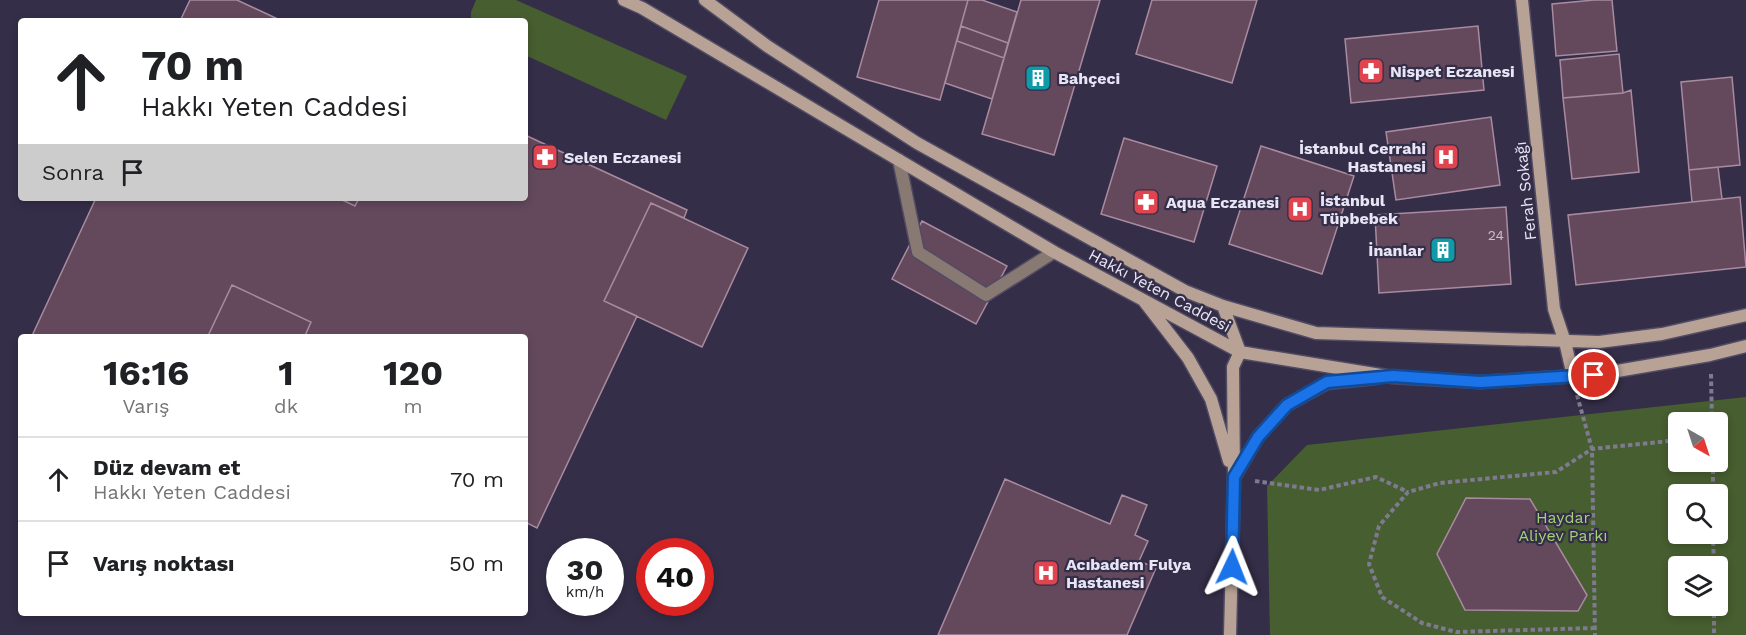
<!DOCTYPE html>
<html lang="tr">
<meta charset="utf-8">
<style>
body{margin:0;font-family:"Work Sans",sans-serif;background:#f2f2f2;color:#202124;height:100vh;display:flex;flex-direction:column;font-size:22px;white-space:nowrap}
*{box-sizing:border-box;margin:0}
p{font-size:20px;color:#757577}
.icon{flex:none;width:33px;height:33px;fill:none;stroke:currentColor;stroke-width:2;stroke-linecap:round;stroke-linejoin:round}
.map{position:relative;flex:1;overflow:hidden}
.details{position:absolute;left:18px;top:334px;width:510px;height:282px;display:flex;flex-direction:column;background:#fff;border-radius:6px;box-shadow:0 3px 9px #0003}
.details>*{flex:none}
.banner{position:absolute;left:18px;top:18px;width:510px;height:183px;border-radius:6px;box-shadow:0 3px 9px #0003;background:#fff;color:#202124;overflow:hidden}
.needle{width:39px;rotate:141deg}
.fabs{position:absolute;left:1668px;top:412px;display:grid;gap:12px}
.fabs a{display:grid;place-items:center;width:60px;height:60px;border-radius:6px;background:#fff;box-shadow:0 3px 9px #0003;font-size:30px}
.speed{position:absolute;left:546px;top:538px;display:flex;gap:12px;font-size:30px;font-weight:700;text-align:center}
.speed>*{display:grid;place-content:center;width:78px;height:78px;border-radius:50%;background:#fff;box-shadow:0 3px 9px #0003;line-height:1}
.speed small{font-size:15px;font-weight:400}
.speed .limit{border:9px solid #d22;background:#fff;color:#111}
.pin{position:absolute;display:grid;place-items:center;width:51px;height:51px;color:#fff;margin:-26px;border:3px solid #fff;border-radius:50%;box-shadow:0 2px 6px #0007}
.me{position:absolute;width:66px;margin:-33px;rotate:2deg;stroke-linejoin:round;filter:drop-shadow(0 0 4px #0008)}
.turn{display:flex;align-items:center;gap:21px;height:126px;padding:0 24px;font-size:27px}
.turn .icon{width:78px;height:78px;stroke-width:2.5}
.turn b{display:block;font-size:42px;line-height:51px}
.then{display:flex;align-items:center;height:57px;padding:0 24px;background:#0003;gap:12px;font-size:22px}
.eta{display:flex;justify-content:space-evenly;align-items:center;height:102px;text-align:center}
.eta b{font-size:36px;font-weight:700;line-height:42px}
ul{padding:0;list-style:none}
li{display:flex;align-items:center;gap:18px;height:84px;padding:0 24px;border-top:2px solid #e0e0e0}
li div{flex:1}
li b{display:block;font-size:22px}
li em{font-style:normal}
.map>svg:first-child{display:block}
.green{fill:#475e30;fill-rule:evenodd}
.building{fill:#64495d;stroke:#a98ba0;stroke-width:1.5}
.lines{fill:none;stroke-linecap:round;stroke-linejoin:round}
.lane-casing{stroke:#514b64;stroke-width:15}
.secondary-casing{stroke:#514b64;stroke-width:15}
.path{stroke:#7e7a90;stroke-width:4;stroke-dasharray:4.5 3;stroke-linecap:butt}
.lane{stroke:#887a72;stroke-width:12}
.secondary{stroke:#b8a195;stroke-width:12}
.route-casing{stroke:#114b97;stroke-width:15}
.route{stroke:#1a73e8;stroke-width:10}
.labels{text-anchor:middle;stroke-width:4.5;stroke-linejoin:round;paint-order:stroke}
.number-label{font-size:14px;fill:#c7bed0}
.poi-label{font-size:16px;font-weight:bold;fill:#e8e5f6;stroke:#342e48;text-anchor:start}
.street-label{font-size:16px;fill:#e8e5f6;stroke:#342e48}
.park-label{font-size:16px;fill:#a3d174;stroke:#342e48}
</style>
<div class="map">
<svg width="1746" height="635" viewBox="0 0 1746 635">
<rect width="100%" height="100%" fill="#342e48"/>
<!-- green -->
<path class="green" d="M476,0h40l171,76 -21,44 -141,-65v-34h-54v-9z
M1746,397v238h-476l-3,-149 40,-41zM1678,423h40v39h-40zM1678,495h40v39h-40zM1678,567h40v39h-40z"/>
<!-- building -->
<path class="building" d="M190,0h47l45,21h-102z
M879,0h89l-28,100 -83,-23z
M968,0h14l35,12 -25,87 -47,-16z
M1021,0h79l-46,155 -72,-21z
M1152,0h105l-25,83 -96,-29z
M1594,0h18l5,51 -61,5 -4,-52z
M961,26l47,17 -4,15 -47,-17z
M1478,26l6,64 -133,13 -6,-64z
M1619,54l4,39 -60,5 -3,-38z
M1732,77l8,88 -51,5 -8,-88z
M1631,90l8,82 -67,7 -9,-81 60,-5z
M1491,117l9,68 -104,15 -10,-68z
M525,135l162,75 -3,8 -33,-15 -47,98 33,15 -100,212 -12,-6v-184h-221l7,-16 -79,-37 -25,53h-176l65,-140h242l17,8 4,-8h166z
M1124,138l93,28 -23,76 -93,-28z
M1261,146l93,30 -32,98 -93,-30z
M1718,167l4,32 -30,3 -3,-32z
M1740,197l6,70 -170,18 -8,-70z
M338,198h21l-4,8z
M651,203l97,45 -46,99 -98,-46z
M1506,207l5,77 -132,9 -4,-78z
M922,221l85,45 -31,58 -84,-45z
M232,285l79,37 -7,16h-97z
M1005,479l105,45 12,-29 25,10 -12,30 13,6 -9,20 17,7 -29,67h-189z
M1466,498l64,1 57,96 -9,16 -113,-1 -28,-56z"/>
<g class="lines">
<!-- lane casing -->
<g class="lane-casing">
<path id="lane" d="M899,160l19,92 68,43 68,-43"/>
</g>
<!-- secondary casing -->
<g class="secondary-casing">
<path id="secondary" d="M624,0l18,8 412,244 186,100 153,25 87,5 114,-7 116,-20 36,-9
M705,0l62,46 150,97 268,148 38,15 93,27 283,9 63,-8 84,-19
M1522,0l32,309 11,33 8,34
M1144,301l44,57 23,41 18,62
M1223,306l17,46
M1235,476l23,-39 29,-32 40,-22 49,-5
M1230,635l4,-158 -1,-110 7,-15"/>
</g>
<!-- path -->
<path class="path" d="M1711,374l1,49
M1577,395l15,54 3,186
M1713,462v33
M1255,481l64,9 57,-13 32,15
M1713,534l1,33
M1714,606v29
M1595,628l-139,4 -34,-9 -40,-26 -13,-33 10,-38 29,-34 32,-9 116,-11 36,-23 86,-9"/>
<!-- lane -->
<use href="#lane" class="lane"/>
<!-- secondary -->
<use href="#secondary" class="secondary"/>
</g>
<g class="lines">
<!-- route casing -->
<g class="route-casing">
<path id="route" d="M1232,567l2,-90 24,-40 29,-32 40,-23 66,-6 87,6 114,-7"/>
</g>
<!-- route -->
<use href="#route" class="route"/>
</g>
<!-- icons -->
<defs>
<g id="pharmacy-square" transform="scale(1.35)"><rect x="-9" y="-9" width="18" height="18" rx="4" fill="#e0444e" stroke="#342e48"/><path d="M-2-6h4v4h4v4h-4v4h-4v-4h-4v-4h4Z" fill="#fff"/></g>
<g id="building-square" transform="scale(1.35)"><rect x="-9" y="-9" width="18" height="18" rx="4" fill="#0f9aa8" stroke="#342e48"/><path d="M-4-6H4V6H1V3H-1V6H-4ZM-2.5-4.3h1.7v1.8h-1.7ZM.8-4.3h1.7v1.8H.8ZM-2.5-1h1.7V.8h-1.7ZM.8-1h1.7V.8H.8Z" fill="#fff"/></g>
<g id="hospital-square" transform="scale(1.35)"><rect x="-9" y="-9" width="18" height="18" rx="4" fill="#e0444e" stroke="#342e48"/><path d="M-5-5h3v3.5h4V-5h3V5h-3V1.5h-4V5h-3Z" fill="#fff"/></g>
</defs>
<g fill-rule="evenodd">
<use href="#pharmacy-square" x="1371" y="71"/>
<use href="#building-square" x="1038" y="78"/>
<use href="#pharmacy-square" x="545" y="157"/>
<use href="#hospital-square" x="1446" y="157"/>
<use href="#pharmacy-square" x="1146" y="202"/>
<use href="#hospital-square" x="1300" y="209"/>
<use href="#building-square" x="1443" y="250"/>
<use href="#hospital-square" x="1046" y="573"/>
</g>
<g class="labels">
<!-- number labels -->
<g class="number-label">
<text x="1496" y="240">24</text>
</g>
<!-- poi labels -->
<g class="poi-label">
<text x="1390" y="77">Nispet Eczanesi</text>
<text x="1058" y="84">Bahçeci</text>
<text x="1426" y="154" text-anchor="end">İstanbul Cerrahi<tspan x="1426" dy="18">Hastanesi</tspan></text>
<text x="564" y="163">Selen Eczanesi</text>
<text x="1320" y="206">İstanbul<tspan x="1320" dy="18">Tüpbebek</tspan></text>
<text x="1166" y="208">Aqua Eczanesi</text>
<text x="1424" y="256" text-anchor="end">İnanlar</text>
<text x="1066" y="570">Acıbadem Fulya<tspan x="1066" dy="18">Hastanesi</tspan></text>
</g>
<!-- street labels -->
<g class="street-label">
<text transform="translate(1525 191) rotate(-96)" y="6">Ferah Sokağı</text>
<text transform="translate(1160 290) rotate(28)" y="6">Hakkı Yeten Caddesi</text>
</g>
<!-- park labels -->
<g class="park-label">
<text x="1563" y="523">Haydar<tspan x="1563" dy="18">Aliyev Parkı</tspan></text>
</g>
</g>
</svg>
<div class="fabs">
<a><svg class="needle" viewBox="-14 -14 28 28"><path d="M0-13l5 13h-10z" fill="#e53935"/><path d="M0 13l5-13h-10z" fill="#757577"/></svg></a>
<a><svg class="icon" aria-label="search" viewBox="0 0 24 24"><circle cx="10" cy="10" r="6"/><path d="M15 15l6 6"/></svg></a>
<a><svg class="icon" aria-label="layers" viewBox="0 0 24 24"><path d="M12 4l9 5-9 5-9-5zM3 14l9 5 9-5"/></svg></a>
</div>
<div class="speed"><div>30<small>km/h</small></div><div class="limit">40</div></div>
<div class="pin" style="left:1594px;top:375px;background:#d93025"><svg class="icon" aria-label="arrive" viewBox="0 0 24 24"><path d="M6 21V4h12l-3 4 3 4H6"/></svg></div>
<svg class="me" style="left:1232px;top:567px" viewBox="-20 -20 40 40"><path d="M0-17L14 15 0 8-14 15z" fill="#1a73e8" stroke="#fff" stroke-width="4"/></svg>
<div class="banner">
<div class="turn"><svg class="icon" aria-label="ahead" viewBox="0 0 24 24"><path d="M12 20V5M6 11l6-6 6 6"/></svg><div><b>70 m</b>Hakkı Yeten Caddesi</div></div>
<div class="then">Sonra<svg class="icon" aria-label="arrive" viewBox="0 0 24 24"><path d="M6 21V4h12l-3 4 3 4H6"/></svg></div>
</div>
<section class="details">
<div class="eta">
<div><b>16:16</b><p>Varış</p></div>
<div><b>1</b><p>dk</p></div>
<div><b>120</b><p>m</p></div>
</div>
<ul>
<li><svg class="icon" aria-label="ahead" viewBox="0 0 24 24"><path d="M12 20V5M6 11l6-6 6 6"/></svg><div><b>Düz devam et</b><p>Hakkı Yeten Caddesi</p></div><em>70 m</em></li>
<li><svg class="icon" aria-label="arrive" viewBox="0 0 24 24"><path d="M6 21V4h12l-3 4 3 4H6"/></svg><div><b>Varış noktası</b></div><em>50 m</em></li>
</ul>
</section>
</div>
